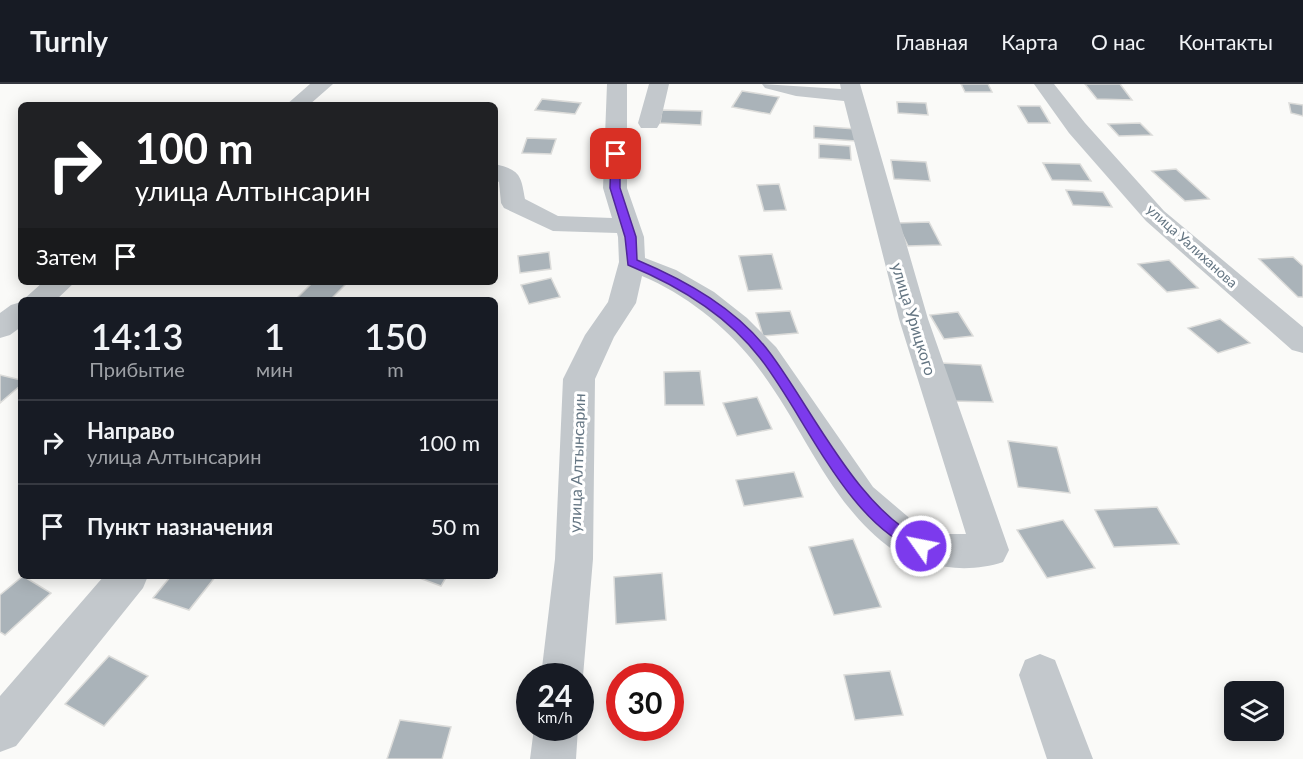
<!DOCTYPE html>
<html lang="ru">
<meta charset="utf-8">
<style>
body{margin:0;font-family:Lato,sans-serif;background:#242831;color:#f1f3f6;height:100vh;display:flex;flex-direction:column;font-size:22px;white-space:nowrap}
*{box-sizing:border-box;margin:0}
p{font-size:20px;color:#9ea1a6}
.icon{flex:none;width:33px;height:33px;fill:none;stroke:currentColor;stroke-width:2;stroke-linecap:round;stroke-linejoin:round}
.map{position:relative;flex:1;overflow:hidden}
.panel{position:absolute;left:18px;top:213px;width:480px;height:282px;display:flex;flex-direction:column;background:#171b24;border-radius:9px;box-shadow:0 3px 15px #0003}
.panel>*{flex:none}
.banner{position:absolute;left:18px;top:18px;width:480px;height:183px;border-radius:9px;box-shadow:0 3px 15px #0003;background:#202124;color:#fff;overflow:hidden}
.controls{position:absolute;left:1224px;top:597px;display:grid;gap:12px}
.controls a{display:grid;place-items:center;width:60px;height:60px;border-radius:9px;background:#171b24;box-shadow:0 3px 15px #0003;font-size:30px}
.speed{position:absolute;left:516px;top:579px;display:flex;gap:12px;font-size:30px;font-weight:700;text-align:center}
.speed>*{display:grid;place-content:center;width:78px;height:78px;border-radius:50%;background:#171b24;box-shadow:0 3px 15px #0003;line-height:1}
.speed small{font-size:15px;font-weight:400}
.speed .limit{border:9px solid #d22;background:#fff;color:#111}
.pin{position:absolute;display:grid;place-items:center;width:51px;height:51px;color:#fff;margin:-26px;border-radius:12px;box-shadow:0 3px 9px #0006}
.me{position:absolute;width:66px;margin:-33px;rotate:303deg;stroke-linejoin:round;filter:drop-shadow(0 0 4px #0008)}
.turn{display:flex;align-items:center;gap:21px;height:126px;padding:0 18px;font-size:27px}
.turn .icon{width:78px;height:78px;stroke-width:2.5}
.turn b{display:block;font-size:42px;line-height:51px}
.then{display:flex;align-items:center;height:57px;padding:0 18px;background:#0003;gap:12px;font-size:22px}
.eta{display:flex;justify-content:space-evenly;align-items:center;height:102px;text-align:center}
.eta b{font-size:36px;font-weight:600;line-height:42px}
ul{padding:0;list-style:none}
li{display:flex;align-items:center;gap:18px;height:84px;padding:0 18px;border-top:2px solid #363941}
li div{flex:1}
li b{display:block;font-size:22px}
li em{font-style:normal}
header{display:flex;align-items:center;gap:36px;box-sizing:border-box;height:84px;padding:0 30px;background:#171b24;border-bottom:2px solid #363941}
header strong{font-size:28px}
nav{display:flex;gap:33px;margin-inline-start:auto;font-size:21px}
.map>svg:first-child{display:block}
.building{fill:#aab3b9;stroke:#dcdcda;stroke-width:1.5}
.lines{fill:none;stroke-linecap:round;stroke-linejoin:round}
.minor{fill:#c3c8cc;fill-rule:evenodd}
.route{fill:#7c3aed;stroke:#51269a;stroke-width:1.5}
.labels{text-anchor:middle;stroke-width:6;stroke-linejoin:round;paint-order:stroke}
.far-street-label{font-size:14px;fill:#657683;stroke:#fff}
.street-label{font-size:16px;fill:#657683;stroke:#fff}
</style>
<header>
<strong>Turnly</strong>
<nav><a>Главная</a><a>Карта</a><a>О нас</a><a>Контакты</a></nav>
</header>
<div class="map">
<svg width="1303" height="675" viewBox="0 0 1303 675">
<rect width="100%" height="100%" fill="#fafaf8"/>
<!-- building -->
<path class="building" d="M961,0h27l4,8h-27z
M1085,0h35l12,16 -35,-1z
M742,7l37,6 -9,17 -38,-7z
M542,15l39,4 -6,11 -40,-4z
M897,18l29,1 2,12 -30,-2z
M1289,19l14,2v11l-12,-3z
M1018,22h22l10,17h-22z
M662,26l40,1 -1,14 -41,-2z
M1140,39l12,12 -33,1 -11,-12z
M814,42l42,3v12l-42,-3z
M527,54l29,1 -5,15 -29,-1z
M819,60l31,2 1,14 -32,-2z
M891,76l35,2 4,19 -36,-2z
M1043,79l37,1 11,17 -39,-1z
M1176,85l33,30 -24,2 -33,-30z
M779,100l7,26 -22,1 -7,-26z
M1066,106l37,2 9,15 -39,-2z
M929,138l12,23 -33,1 -11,-23z
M549,168l2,17 -31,4 -2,-17z
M772,170l10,35 -34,2 -9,-35z
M1293,173l10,9v31h-5l-39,-38z
M1169,176l29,28 -31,4 -29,-28z
M551,194l9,19 -31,7 -8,-19z
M313,198h30l4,1 -17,17 -33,-2z
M790,227l8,22 -35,3 -7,-23z
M958,228l15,24 -29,3 -14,-24z
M1220,235l30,24 -32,10 -30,-25z
M940,279l41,2 12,37 -42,-1z
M700,287l4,34h-39l-1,-33z
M0,291l21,5v5l-21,18z
M757,313l15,32 -35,7 -14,-33z
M1008,357l49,6 13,46 -52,-6z
M794,388l9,25 -59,9 -8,-26z
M1157,423l22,37 -65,3 -19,-37z
M1063,436l32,48 -48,10 -30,-48z
M853,455l28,68 -47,8 -25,-68z
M662,489l4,47 -50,4 -2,-47z
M23,492l28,17 -46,42 -5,-3v-37z
M171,492h45l-27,34 -36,-12z
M414,492h33l-6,10z
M109,572l39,20 -44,50 -39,-22z
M890,587l13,44 -48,5 -11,-45z
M400,636l51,7 -9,32h-55z"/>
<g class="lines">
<!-- minor -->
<path class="minor" d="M310,0h23l-24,21h-23z
M607,0h20v104l17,49 1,21 31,12 38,22 33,26 29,29 97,140 47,40 23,7h23l-67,-215 -55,-218 -48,-5 -31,-8 -3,-4 79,5 -1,-5h20l68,235 81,231 -6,12c-23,8 -52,8 -75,1 -11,-4 -25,-6 -35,-13 -66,-47 -90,-127 -140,-189 -29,-36 -68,-67 -111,-85l-6,27 -22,34 -19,42 -2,180 -10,117 -3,7v-7h-39l14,-117 8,-180 22,-44 23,-33 11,-40 -1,-25 -1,-4 -64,-2 -49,-23 -3,-5 -2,-21 -4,-2v-16c25,6 26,11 30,35l33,17 54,2 -9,-30z
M649,0h20l-9,39 -3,5h-16l-3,-5z
M1034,0h20l31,39 79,88 139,116v26l-11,-3 -146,-129 -77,-88z
M43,198h32l-19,18h-33z
M21,218v25l-11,8 -10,3v-25l11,-8z
M104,492h44l-5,12 -127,158 -16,6v-56z
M1040,570l15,6 38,99h-46l-28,-84 6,-15z
M534,644h44l-2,31h-46z"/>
</g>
<!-- route -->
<path class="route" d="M616,67l4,3v34l16,49 1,23c50,21 100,49 133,93 43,57 89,159 156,188l3,5 -3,4 -5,2c-73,-26 -115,-135 -161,-194 -34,-44 -81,-72 -132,-93l-3,-28 -15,-49 1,-34z"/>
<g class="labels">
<!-- far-street labels -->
<g class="far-street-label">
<text transform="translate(1192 162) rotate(42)" y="5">улица Уалиханова</text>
</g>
<!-- street labels -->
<g class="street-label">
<text transform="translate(914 235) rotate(73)" y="6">улица Урицкого</text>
<text transform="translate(577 379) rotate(-88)" y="6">улица Алтынсарин</text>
</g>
</g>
</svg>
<div class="controls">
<a><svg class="icon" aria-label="layers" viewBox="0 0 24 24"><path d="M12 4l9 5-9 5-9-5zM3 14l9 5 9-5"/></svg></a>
</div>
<div class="speed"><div>24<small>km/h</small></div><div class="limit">30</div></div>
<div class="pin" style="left:616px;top:70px;background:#d93025"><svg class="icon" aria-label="arrive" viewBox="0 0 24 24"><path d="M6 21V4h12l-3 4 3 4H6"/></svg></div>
<svg class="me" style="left:921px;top:462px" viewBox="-20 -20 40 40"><circle r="17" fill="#7c3aed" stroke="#fff" stroke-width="3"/><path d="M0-11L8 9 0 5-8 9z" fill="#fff"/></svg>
<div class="banner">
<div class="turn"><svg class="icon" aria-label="right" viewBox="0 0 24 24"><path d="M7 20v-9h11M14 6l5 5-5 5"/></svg><div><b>100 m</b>улица Алтынсарин</div></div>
<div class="then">Затем<svg class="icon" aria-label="arrive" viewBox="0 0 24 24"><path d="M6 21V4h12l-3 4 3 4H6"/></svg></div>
</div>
<section class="panel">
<div class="eta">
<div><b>14:13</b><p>Прибытие</p></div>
<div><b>1</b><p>мин</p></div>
<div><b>150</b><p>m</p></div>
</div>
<ul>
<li><svg class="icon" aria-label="right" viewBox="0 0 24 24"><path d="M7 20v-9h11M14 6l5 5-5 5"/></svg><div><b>Направо</b><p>улица Алтынсарин</p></div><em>100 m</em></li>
<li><svg class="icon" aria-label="arrive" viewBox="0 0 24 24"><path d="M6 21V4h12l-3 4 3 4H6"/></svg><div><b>Пункт назначения</b></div><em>50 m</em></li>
</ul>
</section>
</div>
